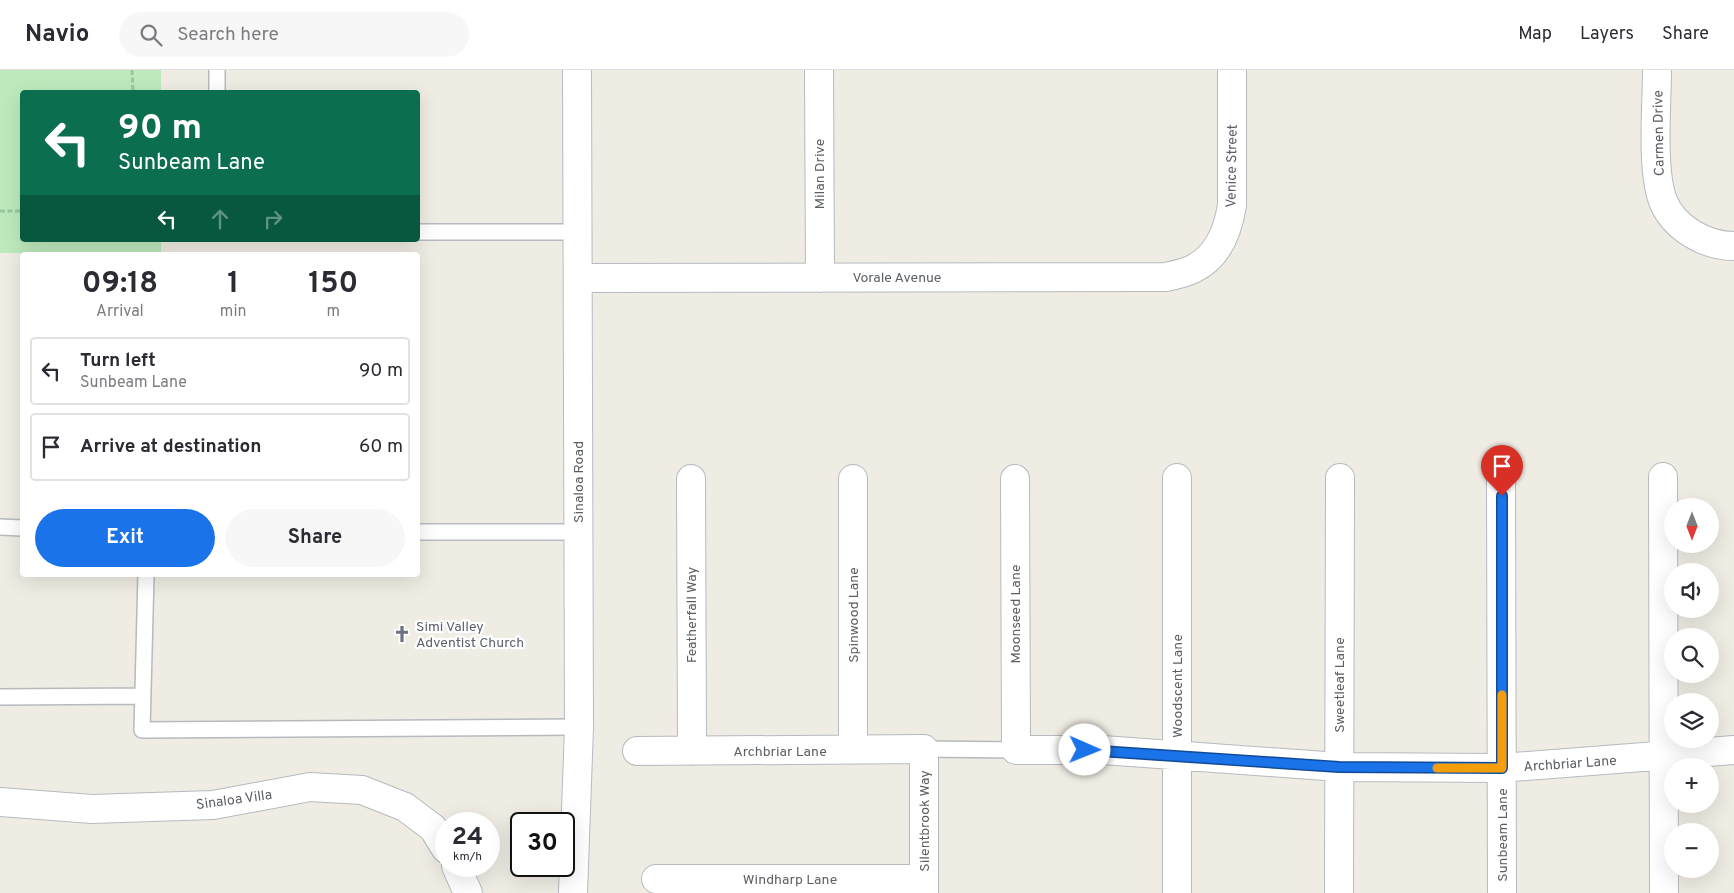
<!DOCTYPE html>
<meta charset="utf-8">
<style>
body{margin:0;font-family:Overpass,sans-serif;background:#f7f7f7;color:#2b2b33;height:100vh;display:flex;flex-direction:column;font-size:19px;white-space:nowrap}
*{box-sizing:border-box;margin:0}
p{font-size:16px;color:#7c7c81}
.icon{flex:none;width:28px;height:28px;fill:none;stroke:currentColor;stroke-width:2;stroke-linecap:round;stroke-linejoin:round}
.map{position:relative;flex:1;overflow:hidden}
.sheet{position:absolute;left:20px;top:182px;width:400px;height:325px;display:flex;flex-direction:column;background:#fff;border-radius:5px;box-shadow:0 5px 20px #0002}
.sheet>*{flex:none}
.hud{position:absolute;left:20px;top:20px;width:400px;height:152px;border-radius:5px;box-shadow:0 5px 20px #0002;background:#0b6e4f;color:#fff;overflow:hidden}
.needle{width:32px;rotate:180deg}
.tools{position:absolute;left:1664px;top:428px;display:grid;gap:10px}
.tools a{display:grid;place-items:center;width:55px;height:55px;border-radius:50%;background:#fff;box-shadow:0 5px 20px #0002;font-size:25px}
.speed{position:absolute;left:435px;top:742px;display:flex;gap:10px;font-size:25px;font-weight:700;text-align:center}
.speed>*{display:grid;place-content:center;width:65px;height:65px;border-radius:50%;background:#fff;box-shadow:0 5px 20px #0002;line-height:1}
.speed small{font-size:12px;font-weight:400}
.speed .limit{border:2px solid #111;border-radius:8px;background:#fff;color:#111}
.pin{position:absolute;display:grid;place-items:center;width:42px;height:42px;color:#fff;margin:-51px -21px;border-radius:50% 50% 50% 0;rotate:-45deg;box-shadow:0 0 5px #0007}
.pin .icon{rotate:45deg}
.me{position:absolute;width:55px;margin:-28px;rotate:91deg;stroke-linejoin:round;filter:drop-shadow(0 0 4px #0008)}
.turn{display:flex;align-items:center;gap:18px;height:105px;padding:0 15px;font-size:22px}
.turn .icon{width:65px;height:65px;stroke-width:2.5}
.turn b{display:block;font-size:35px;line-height:42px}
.lanes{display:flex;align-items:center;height:48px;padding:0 15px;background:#0003;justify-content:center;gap:25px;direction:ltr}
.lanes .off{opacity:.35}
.eta{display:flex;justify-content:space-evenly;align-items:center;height:85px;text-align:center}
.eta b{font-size:30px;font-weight:700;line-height:35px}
.primary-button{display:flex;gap:10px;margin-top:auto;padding:10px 15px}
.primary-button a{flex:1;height:58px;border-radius:30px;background:#1a73e8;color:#fff;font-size:20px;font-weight:700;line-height:58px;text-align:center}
.primary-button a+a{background:#f7f7f7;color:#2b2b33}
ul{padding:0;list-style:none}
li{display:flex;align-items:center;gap:15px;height:68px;margin:0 10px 8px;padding:0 5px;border:2px solid #e1e1e2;border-radius:5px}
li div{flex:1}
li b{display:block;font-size:19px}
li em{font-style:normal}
header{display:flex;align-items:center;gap:30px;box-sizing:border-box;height:70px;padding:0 25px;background:#fff;border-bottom:1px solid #e1e1e2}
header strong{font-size:24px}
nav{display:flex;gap:28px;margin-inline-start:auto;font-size:18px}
.search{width:350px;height:45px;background:#f7f7f7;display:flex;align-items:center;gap:12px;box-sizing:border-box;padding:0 18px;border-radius:28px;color:#7c7c81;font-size:19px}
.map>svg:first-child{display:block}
.green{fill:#bee9bd}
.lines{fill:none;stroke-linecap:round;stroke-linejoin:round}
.lane-casing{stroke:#b6babe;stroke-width:18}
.street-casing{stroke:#b6babe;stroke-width:30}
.secondary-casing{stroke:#b7bbc1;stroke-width:30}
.path{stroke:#94c9a1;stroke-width:3;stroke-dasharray:5 2.5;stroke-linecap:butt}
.lane{stroke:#fff;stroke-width:15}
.street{stroke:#fff;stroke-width:28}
.secondary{stroke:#fff;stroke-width:28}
.route-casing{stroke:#114b97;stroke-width:12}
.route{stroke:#1a73e8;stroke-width:9}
.slow{stroke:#f59e0b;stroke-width:9}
.labels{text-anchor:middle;stroke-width:4.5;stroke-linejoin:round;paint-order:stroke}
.street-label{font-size:14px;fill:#5b6065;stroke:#fff}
.worship-label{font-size:14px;fill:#5b616d;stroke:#fff;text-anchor:start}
</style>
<header>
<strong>Navio</strong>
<div class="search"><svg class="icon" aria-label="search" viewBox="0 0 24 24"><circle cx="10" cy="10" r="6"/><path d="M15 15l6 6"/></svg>Search here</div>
<nav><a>Map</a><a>Layers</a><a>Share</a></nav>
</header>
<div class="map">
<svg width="1734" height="823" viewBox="0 0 1734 823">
<rect width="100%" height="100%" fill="#efece3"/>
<!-- green -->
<path class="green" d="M0,0h161v22h-139v148h139v13h-161z"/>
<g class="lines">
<!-- lane casing -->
<g class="lane-casing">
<path id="lane" d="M217,0v22
M418,162h160
M0,457l22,1
M418,462h160
M146,505l-4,155 437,-3
M0,627l143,-1
M924,679l92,1"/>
</g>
<!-- street casing -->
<g class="street-casing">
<path id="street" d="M819,0l1,208
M1657,0c0,35 -6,99 6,131 11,27 42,45 71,45
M578,208l588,-1c9,-2 19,-4 27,-8 25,-12 35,-38 39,-64v-135
M1501,407l1,416
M1663,407l1,416
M1177,408v415
M691,409l1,272
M853,409v271
M1015,409l1,271h87l236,17 162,1 233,-18
M637,681l287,-2v144
M0,732l92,7 121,-4 97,-18 52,3 43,17 28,21 13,21
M456,796l12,27
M656,809h268
M1339,823l1,-415"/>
</g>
<!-- secondary casing -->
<g class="secondary-casing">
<path id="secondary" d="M573,823l6,-166 -2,-657"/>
</g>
<!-- path -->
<path class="path" d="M132,0l1,22
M0,141h22"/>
<!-- lane -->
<use href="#lane" class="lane"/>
<!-- street -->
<use href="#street" class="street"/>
<!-- secondary -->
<use href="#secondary" class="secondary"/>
</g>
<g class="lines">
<!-- route casing -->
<g class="route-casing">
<path id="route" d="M1085,680l254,17 163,1v-272"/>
</g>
<!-- route -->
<use href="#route" class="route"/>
<!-- slow -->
<path class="slow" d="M1437,698h65v-73"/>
</g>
<!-- icons -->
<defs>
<g id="church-bare" transform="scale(1.35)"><path d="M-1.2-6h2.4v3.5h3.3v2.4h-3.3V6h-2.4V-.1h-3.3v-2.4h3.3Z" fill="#6b7280" stroke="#fff" stroke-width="2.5" paint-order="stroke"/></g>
</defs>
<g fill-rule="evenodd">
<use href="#church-bare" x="402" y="564"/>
</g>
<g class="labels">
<!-- street labels -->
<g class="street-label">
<text transform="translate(1658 63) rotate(-91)" y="5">Carmen Drive</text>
<text transform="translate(1231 96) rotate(-89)" y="5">Venice Street</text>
<text transform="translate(819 104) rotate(-90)" y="5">Milan Drive</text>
<text x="897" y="212">Vorale Avenue</text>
<text transform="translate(578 412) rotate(-90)" y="5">Sinaloa Road</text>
<text transform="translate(1015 544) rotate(-90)" y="5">Moonseed Lane</text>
<text transform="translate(691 545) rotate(-90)" y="5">Featherfall Way</text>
<text transform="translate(853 545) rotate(-90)" y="5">Spinwood Lane</text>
<text transform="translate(1339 615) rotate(-90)" y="5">Sweetleaf Lane</text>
<text transform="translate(1177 616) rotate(-90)" y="5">Woodscent Lane</text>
<text x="780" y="686">Archbriar Lane</text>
<text transform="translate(1570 693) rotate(-4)" y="5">Archbriar Lane</text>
<text transform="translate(234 729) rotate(-8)" y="5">Sinaloa Villa</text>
<text transform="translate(924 751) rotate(-90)" y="5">Silentbrook Way</text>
<text transform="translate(1502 765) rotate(-90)" y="5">Sunbeam Lane</text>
<text x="790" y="814">Windharp Lane</text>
</g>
<!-- worship labels -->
<g class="worship-label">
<text x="416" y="561">Simi Valley<tspan x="416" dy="16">Adventist Church</tspan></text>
</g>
</g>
</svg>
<div class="tools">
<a><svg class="needle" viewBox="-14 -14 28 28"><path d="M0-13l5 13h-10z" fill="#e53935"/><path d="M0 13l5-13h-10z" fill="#7c7c81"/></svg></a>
<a><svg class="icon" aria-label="sound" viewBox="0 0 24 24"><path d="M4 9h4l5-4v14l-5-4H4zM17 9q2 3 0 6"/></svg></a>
<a><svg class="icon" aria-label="search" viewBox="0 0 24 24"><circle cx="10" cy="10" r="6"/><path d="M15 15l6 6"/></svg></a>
<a><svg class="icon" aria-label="layers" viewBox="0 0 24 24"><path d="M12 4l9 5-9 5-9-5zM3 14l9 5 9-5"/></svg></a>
<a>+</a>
<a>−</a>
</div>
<div class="speed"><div>24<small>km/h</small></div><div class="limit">30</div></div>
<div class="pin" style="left:1502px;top:426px;background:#d93025"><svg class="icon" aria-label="arrive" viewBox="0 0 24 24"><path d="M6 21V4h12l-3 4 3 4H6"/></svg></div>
<svg class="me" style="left:1085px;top:680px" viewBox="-20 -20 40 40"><circle r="19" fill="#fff"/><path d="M0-13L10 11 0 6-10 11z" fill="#1a73e8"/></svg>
<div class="hud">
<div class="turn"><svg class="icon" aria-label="left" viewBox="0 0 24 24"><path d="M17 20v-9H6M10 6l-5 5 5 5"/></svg><div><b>90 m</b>Sunbeam Lane</div></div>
<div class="lanes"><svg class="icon" aria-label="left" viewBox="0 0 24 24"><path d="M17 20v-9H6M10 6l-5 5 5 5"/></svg><svg class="icon off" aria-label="ahead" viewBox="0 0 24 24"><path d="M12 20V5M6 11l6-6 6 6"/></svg><svg class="icon off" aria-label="right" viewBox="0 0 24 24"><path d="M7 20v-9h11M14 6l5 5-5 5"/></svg></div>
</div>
<section class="sheet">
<div class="eta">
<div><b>09:18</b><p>Arrival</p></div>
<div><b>1</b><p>min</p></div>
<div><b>150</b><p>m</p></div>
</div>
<ul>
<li><svg class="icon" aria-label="left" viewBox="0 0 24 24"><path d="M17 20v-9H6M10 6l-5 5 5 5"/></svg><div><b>Turn left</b><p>Sunbeam Lane</p></div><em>90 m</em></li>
<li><svg class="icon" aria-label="arrive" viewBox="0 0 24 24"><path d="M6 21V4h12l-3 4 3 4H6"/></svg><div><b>Arrive at destination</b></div><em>60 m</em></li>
</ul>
<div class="primary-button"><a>Exit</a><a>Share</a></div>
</section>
</div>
